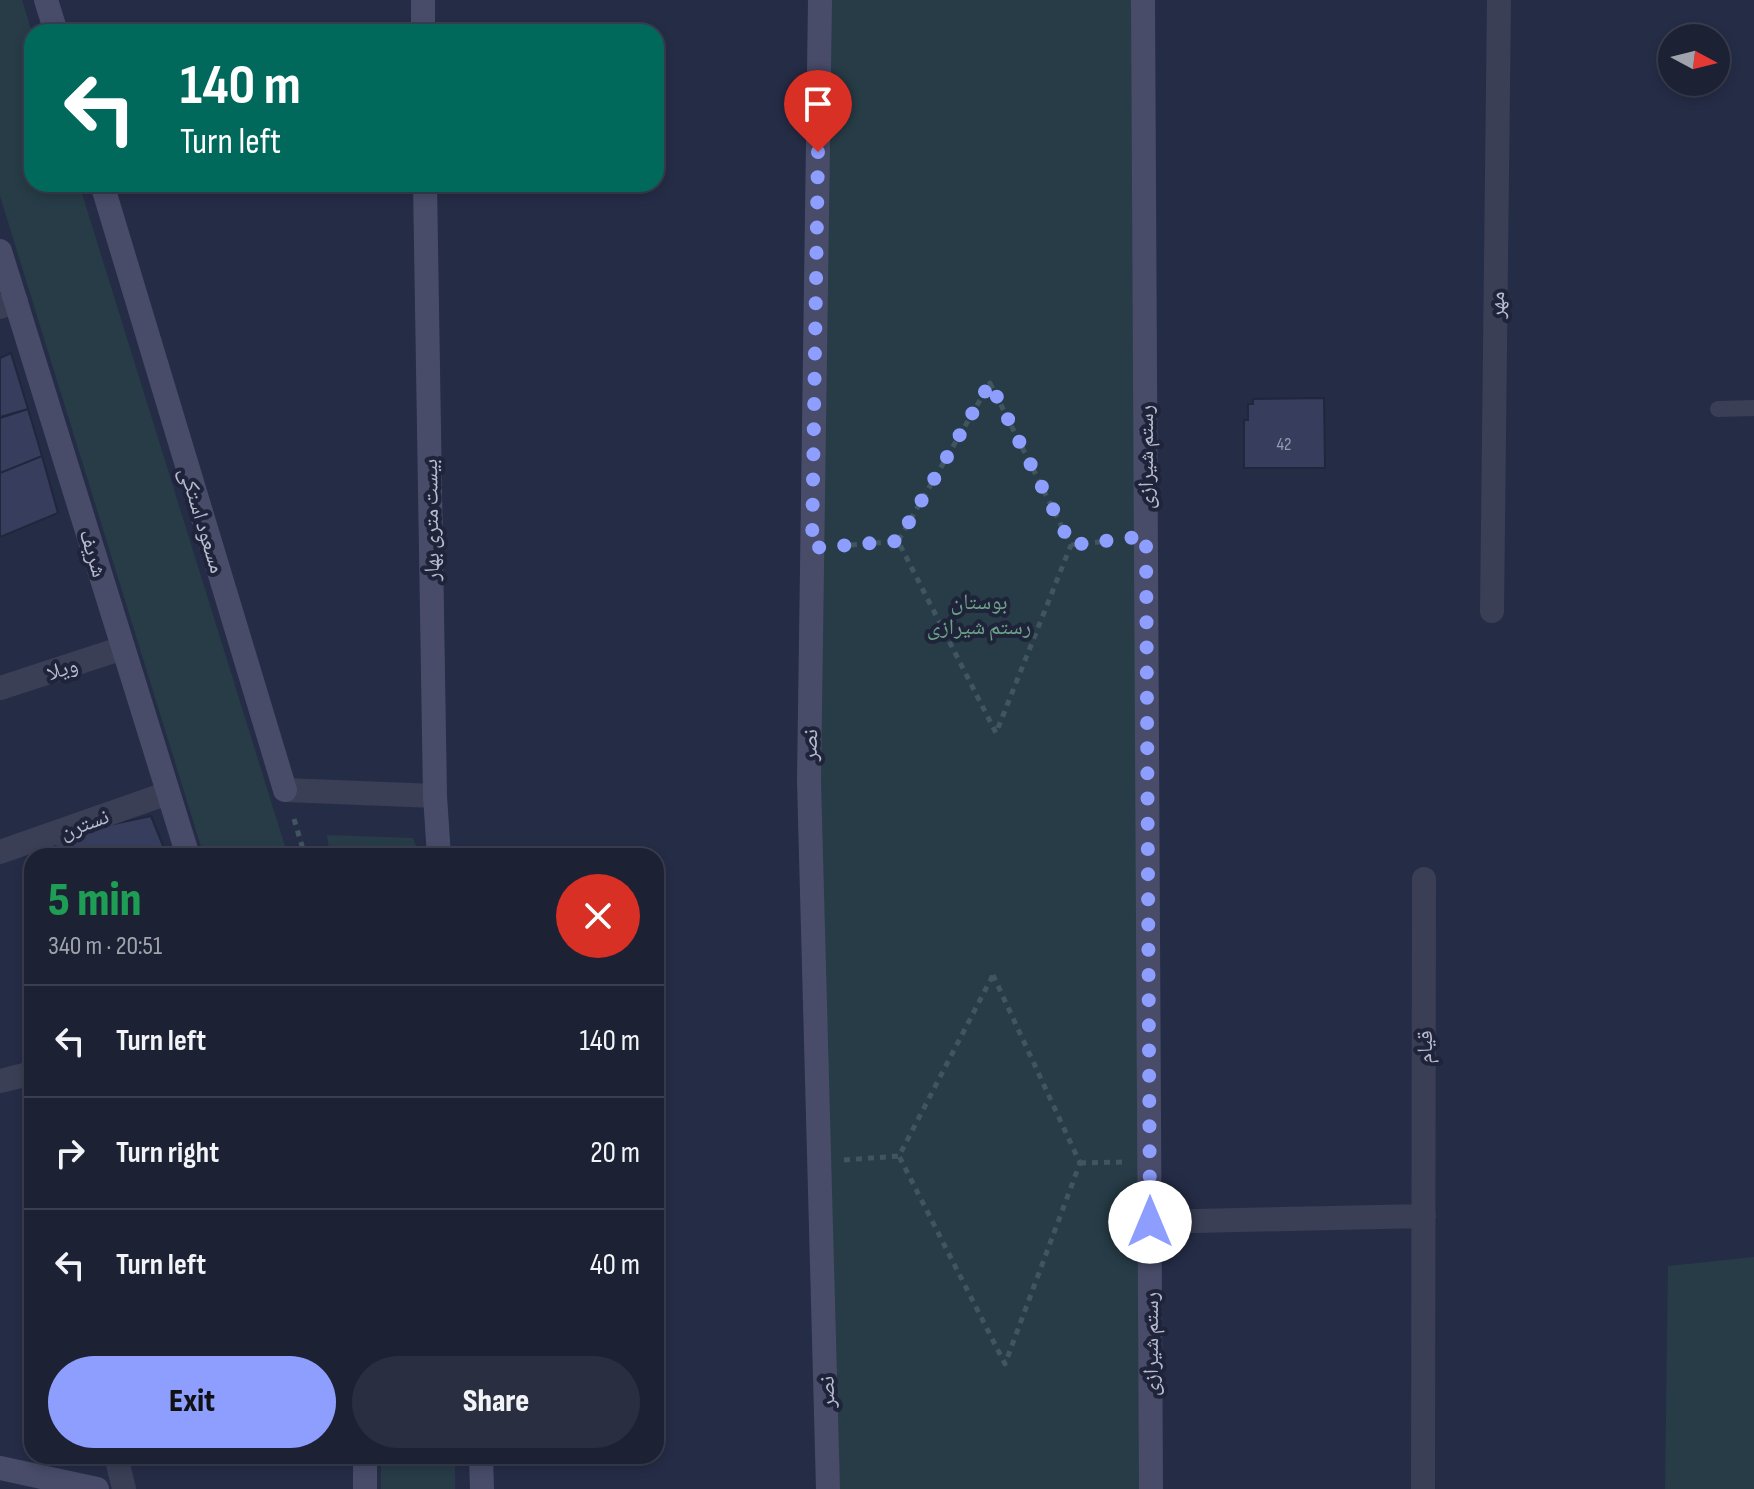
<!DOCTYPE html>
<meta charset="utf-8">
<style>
body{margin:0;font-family:"Sofia Sans Condensed","Noto Naskh Arabic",sans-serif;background:#292e40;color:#f1f3f6;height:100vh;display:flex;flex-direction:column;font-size:30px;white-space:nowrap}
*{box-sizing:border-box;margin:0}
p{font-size:26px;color:#a0a3ac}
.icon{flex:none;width:44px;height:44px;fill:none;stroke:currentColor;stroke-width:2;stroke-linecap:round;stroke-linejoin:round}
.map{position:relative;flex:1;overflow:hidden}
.side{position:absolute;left:24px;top:848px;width:640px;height:616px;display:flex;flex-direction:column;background:#1c2134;border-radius:24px;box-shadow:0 4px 12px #0003,0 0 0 2px #3a3e4f}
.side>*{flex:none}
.guide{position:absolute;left:24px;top:24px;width:640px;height:168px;border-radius:24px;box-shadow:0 4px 12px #0003,0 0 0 2px #3a3e4f;background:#00695c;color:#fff;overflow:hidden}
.needle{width:52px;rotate:97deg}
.buttons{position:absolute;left:1658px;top:24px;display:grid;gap:16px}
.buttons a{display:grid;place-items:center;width:72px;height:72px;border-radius:50%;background:#1c2134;box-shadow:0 4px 12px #0003,0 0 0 2px #3a3e4f;font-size:40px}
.pin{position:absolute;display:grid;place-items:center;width:68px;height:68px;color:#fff;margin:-82px -34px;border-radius:50% 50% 50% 0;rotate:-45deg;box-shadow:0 0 8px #0007}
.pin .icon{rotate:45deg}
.me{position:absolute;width:88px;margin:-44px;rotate:0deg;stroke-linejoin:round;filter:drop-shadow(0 0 6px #0008)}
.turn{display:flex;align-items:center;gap:28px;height:168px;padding:0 24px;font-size:36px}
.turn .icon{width:104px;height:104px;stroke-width:2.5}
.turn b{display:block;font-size:56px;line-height:68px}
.round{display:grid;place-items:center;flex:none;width:84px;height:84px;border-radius:42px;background:#292e40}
.overview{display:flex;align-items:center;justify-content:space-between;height:136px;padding:0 24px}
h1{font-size:48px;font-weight:800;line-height:60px;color:#1e9e55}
.action{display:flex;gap:16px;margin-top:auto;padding:16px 24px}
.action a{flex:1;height:92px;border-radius:48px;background:#8d9eff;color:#111;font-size:32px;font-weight:800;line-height:92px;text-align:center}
.action a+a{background:#292e40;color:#f1f3f6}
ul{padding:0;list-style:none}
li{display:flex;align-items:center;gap:24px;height:112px;padding:0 24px;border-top:2px solid #3a3e4f}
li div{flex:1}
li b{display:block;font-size:30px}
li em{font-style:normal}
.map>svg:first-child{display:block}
.green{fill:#273c47}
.building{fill:#373e5d;stroke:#21263d;stroke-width:2}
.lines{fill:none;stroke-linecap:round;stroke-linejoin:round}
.path{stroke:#41555f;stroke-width:5;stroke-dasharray:6 6;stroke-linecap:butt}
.lane{stroke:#3a3f55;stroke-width:16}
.street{stroke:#3a3f55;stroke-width:24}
.secondary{stroke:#484c69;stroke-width:24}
.route{stroke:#8d9eff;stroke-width:14;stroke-dasharray:0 25.2}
.labels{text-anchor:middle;stroke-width:8;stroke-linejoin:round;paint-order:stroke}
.number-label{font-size:18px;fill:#969ab1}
.street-label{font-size:22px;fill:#b8bbcf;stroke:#1f243b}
.park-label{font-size:22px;fill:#6da286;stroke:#1f243b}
</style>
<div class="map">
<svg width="1754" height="1489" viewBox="0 0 1754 1489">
<rect width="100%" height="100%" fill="#252c46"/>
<!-- green -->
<path class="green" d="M0,0h22l10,32v152h47l209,672h-84l-204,-660z
M820,0h323l10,1489h-324l-10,-327z
M327,835l86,3 7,18h-90z
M1754,1257v232h-89l3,-223z
M381,1456h74v33h-74z"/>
<!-- building -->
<path class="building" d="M11,353l17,56 -28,8v-59z
M1324,398l1,70h-81v-48h4v-16h5v-5z
M28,409l14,47 -42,17v-55z
M42,456l16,57 -58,24v-64z
M151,816l13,32 -22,8h-84l-5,-19z"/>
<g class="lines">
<!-- path -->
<path class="path" d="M990,383l81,162 -75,188 -98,-192z
M1071,545l47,-5
M839,546l59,-5
M294,819l11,37
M993,975l87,188 -75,201 -106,-208z
M844,1160l55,-4
M1080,1163l43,-1"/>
<!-- lane -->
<path class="lane" d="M1718,409l36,-1"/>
<!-- street -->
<path class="street" d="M0,307l16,-6
M1492,611l7,-611
M0,688l123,-40
M285,790l150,6
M0,852l168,-59
M0,1081l32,-8
M1150,1222l274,-6
M116,1456l8,33
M1423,1489l1,-610"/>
<!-- secondary -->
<path class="secondary" d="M46,0l10,32
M820,0l-11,781 19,708
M1143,0l8,1489
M423,32v-32
M102,184l183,606
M425,184l10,612 4,60
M0,251l188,605
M481,1456l1,33
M0,1468l97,21
M365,1489v-33"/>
</g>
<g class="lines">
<!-- route -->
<path class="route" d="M818,152l-6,396 86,-7 92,-158 81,162 75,-9 4,686"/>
</g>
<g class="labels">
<!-- number labels -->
<g class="number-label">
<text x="1284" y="450">42</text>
</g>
<!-- street labels -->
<g class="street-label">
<text transform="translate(1496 305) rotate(-89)" y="8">مهر</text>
<text transform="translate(1145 457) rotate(-90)" y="8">رستم شیرازی</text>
<text transform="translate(203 520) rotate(73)" y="8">مسعود استکی</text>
<text transform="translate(430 520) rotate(-91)" y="8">بیست متری بهار</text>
<text transform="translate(94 553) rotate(73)" y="8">شریف</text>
<text transform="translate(62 668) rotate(-18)" y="8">ویلا</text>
<text transform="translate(809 745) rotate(-89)" y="8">نصر</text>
<text transform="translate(84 823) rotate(-20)" y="8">نسترن</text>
<text transform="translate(1424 1047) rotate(-90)" y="8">قیام</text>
<text transform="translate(1150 1344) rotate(-90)" y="8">رستم شیرازی</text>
<text transform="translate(826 1392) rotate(-92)" y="8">نصر</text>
</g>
<!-- park labels -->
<g class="park-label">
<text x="979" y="609">بوستان<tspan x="979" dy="25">رستم شیرازی</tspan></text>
</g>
</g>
</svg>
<div class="buttons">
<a><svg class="needle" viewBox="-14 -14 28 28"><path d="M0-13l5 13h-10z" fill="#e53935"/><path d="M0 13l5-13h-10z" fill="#a0a3ac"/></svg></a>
</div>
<div class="pin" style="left:818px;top:152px;background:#d93025"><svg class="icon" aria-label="arrive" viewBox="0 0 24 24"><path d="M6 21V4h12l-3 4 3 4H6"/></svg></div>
<svg class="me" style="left:1150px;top:1222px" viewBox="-20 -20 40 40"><circle r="19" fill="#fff"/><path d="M0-13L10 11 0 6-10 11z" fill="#8d9eff"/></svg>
<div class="guide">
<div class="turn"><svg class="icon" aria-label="left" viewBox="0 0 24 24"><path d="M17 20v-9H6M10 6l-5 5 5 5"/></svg><div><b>140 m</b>Turn left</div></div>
</div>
<section class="side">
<div class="overview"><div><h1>5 min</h1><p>340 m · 20:51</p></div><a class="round" style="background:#d93025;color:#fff"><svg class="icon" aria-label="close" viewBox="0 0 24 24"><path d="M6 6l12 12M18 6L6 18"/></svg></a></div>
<ul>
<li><svg class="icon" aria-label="left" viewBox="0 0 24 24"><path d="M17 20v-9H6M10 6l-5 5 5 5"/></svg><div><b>Turn left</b></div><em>140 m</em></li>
<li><svg class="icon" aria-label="right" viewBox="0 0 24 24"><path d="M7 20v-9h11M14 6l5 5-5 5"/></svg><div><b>Turn right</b></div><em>20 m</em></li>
<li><svg class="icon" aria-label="left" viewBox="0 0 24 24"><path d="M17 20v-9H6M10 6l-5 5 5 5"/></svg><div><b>Turn left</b></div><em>40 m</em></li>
</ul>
<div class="action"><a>Exit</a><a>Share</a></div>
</section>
</div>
